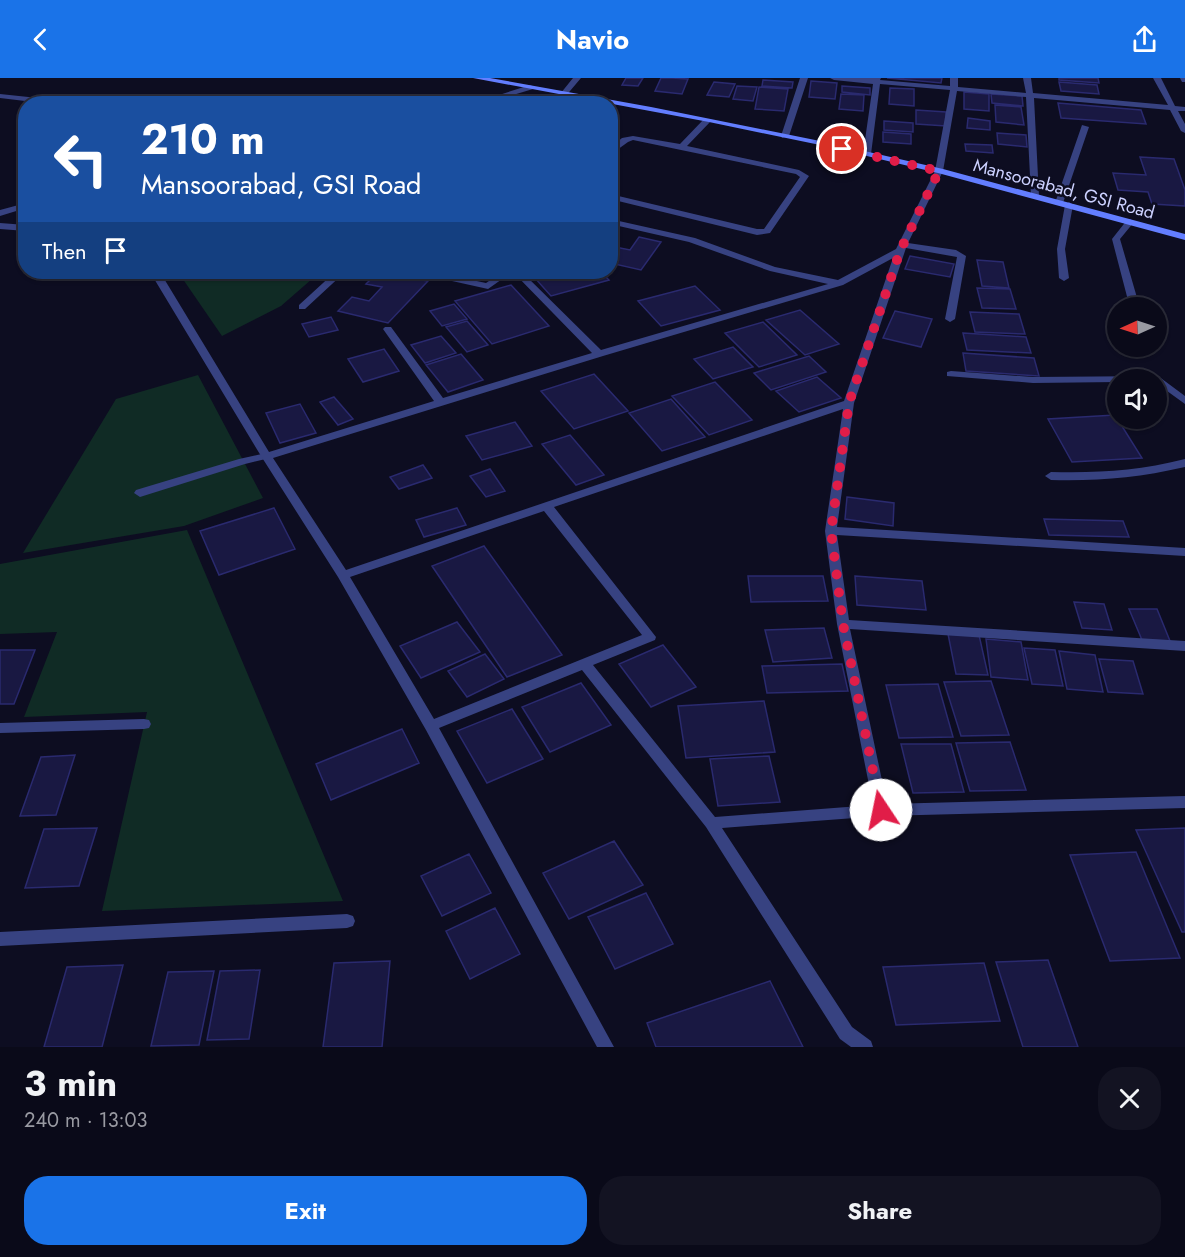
<!DOCTYPE html>
<meta charset="utf-8">
<style>
body{margin:0;font-family:Jost,sans-serif;background:#131322;color:#f1f3f6;height:100vh;display:flex;flex-direction:column;font-size:22px;white-space:nowrap}
*{box-sizing:border-box;margin:0}
p{font-size:20px;color:#999aa2}
.icon{flex:none;width:33px;height:33px;fill:none;stroke:currentColor;stroke-width:2;stroke-linecap:round;stroke-linejoin:round}
.map{position:relative;height:969px;overflow:hidden}
.panel{display:flex;flex-direction:column;background:#0a0a19;flex:1}
.panel>*{flex:none}
.guide{position:absolute;left:18px;top:18px;width:600px;height:183px;border-radius:24px;box-shadow:0 2px 4px #0004,0 0 0 2px #2a2b38;background:#1a4fa0;color:#fff;overflow:hidden}
.needle{width:39px;rotate:267deg}
.controls{position:absolute;left:1107px;top:219px;display:grid;gap:12px}
.controls a{display:grid;place-items:center;width:60px;height:60px;border-radius:50%;background:#0a0a19;box-shadow:0 2px 4px #0004,0 0 0 2px #2a2b38;font-size:30px}
.pin{position:absolute;display:grid;place-items:center;width:51px;height:51px;color:#fff;margin:-26px;border:3px solid #fff;border-radius:50%;box-shadow:0 2px 6px #0007}
.me{position:absolute;width:66px;margin:-33px;rotate:349deg;stroke-linejoin:round;filter:drop-shadow(0 0 4px #0008)}
.turn{display:flex;align-items:center;gap:21px;height:126px;padding:0 24px;font-size:27px}
.turn .icon{width:78px;height:78px;stroke-width:2.5}
.turn b{display:block;font-size:42px;line-height:51px}
.then{display:flex;align-items:center;height:57px;padding:0 24px;background:#0003;gap:12px;font-size:22px}
.round{display:grid;place-items:center;flex:none;width:63px;height:63px;border-radius:24px;background:#131322}
.head{display:flex;align-items:center;justify-content:space-between;height:102px;padding:0 24px}
h1{font-size:36px;font-weight:700;line-height:45px}
.cta{display:flex;gap:12px;margin-top:auto;padding:12px 24px}
.cta a{flex:1;height:69px;border-radius:24px;background:#1a73e8;color:#fff;font-size:24px;font-weight:700;line-height:69px;text-align:center}
.cta a+a{background:#131322;color:#f1f3f6}
header{display:flex;justify-content:space-between;align-items:center;height:78px;padding:0 24px;background:#1a73e8;color:#fff;font-size:27px;font-weight:700}
.map>svg:first-child{display:block}
.green{fill:#102b25}
.building{fill:#191842;stroke:#2a2a6f;stroke-width:1.5}
.lines{fill:none;stroke-linecap:round;stroke-linejoin:round}
.lane{fill:#374281;fill-rule:evenodd}
.street{fill:#374281;fill-rule:evenodd}
.secondary{fill:#637eff;fill-rule:evenodd}
.route{stroke:#e11d48;stroke-width:10;stroke-dasharray:0 18}
.labels{text-anchor:middle;stroke-width:5;stroke-linejoin:round;paint-order:stroke}
.far-street-label{font-size:18px;fill:#ccd1ff;stroke:#0d0d21}
</style>
<header><svg class="icon" aria-label="back" viewBox="0 0 24 24"><path d="M15 5l-7 7 7 7"/></svg>Navio<svg class="icon" aria-label="share" viewBox="0 0 24 24"><path d="M12 15V3M7 8l5-5 5 5M5 13v7h14v-7"/></svg></header>
<div class="map">
<svg width="1185" height="969" viewBox="0 0 1185 969">
<rect width="100%" height="100%" fill="#0d0d21"/>
<!-- green -->
<path class="green" d="M178,194h142l-39,34 -59,30z
M198,297l65,123 -79,28 -161,27 93,-154z
M187,452l156,371 -241,10 45,-199 -123,5 33,-85 -57,2v-70z"/>
<!-- building -->
<path class="building" d="M626,0h17l-5,8 -16,-1z
M661,0h11l16,1 -6,15 -27,-3z
M887,0h55l-1,5z
M1059,0h39l1,5 -40,-3z
M763,2l30,2 -1,6 -30,-2z
M811,3l26,2 -2,16 -26,-2z
M714,4l21,2 -6,13 -22,-2z
M1059,4l38,3 2,9 -38,-3z
M737,8l20,1 -4,14 -20,-2z
M842,8l28,2v7l-28,-3z
M759,9l29,2 -4,22 -29,-2z
M890,10l24,1v17l-25,-2z
M964,14l25,2v17l-25,-2z
M841,16l23,1 -1,16 -24,-2z
M991,16l31,2 1,10 -31,-3z
M1058,25l83,7 5,14 -85,-6z
M995,27l26,2 3,18 -28,-3z
M916,32l30,2v14l-30,-2z
M968,40l22,3v9l-23,-2z
M884,43l29,2v9l-29,-2z
M883,54l28,2v10l-28,-2z
M997,55l29,2 1,12 -29,-3z
M965,66l27,1 1,8 -27,-2z
M1140,79l34,2 11,31v16l-33,-2 -4,-12 -30,-2 -5,-17 33,2z
M639,159l22,5 -20,28 -31,-7v-17l20,4z
M910,178l44,8 -4,13 -45,-8z
M977,182l26,2 6,26 -27,-2z
M378,194l50,9 -40,42 -50,-12 14,-14 17,4 13,-14 -16,-3z
M553,194h48l8,8 -58,16 -17,-19z
M511,207l38,41 -57,18 -37,-43z
M695,208l25,24 -59,16 -23,-25z
M977,210l33,1 6,20 -34,-1z
M454,226l13,15 -25,7 -12,-15z
M800,232l39,34 -34,11 -39,-35z
M895,233l37,8 -11,28 -38,-9z
M970,234l49,2 6,20 -50,-2z
M331,239l7,13 -29,7 -7,-13z
M467,243l21,24 -21,7 -21,-25z
M763,244l34,33 -38,12 -34,-34z
M963,255l63,4 5,16 -64,-3z
M441,258l15,17 -31,10 -14,-18z
M733,269l20,20 -40,12 -19,-20z
M384,271l15,22 -36,11 -15,-23z
M963,275l71,5 5,18 -73,-5z
M461,276l22,26 -35,12 -22,-27z
M809,278l17,16 -55,18 -17,-17z
M594,296l34,37 -54,18 -33,-38z
M817,299l24,21 -42,14 -23,-21z
M715,304l37,38 -43,15 -37,-39z
M334,319l19,22 -15,6 -18,-23z
M671,321l34,38 -43,14 -33,-38z
M300,326l16,29 -36,10 -14,-30z
M1115,337l27,43 -70,4 -24,-43z
M515,344l17,24 -50,14 -16,-24z
M570,357l34,40 -28,10 -34,-41z
M423,387l9,13 -33,11 -9,-12z
M490,391l15,22 -19,6 -16,-21z
M847,419l47,6 -1,23 -48,-7z
M274,430l21,41 -76,26 -19,-44z
M457,430l9,17 -42,12 -8,-17z
M1044,441l79,2 6,16 -80,-2z
M484,468l78,109 -55,22 -75,-111z
M748,498h75l5,25 -77,1z
M855,498l67,5 4,29 -69,-5z
M1074,524l30,2 8,26 -30,-2z
M1129,531h28l13,32 -28,-1z
M457,544l23,30 -59,26 -21,-32z
M824,550l8,30 -59,4 -8,-32z
M948,556l31,1 9,40 -32,-1z
M986,561l35,3 7,38 -37,-3z
M663,567l33,42 -45,20 -32,-43z
M1024,570l31,2 8,36 -31,-2z
M0,572h35l-21,54h-14z
M1059,573l36,4 8,37 -36,-3z
M485,576l19,25 -37,18 -19,-26z
M1099,581l34,2 10,33 -35,-2z
M842,586l6,27 -81,2 -5,-27z
M991,603l18,54 -48,1 -17,-54z
M581,605l30,42 -61,27 -28,-45z
M938,606l15,53 -54,1 -13,-53z
M764,623l11,51 -89,6 -8,-52z
M512,631l31,50 -56,24 -30,-52z
M402,651l17,34 -88,37 -15,-36z
M1010,664l16,48 -56,1 -14,-48z
M901,666h50l13,48 -51,1z
M75,677l-19,60 -36,1 21,-59z
M769,678l11,46 -62,4 -8,-47z
M97,750l-18,58 -54,2 19,-59z
M1185,750v104h-3l-46,-102z
M614,763l29,44 -74,34 -26,-46z
M1136,774l44,106 -70,3 -40,-106z
M469,776l22,39 -49,23 -21,-40z
M646,815l27,51 -58,25 -27,-52z
M495,830l25,46 -50,25 -24,-48z
M1048,882l30,87h-55l-27,-85z
M390,883l-8,86h-59l11,-84z
M984,885l16,58 -104,4 -13,-58z
M123,887l-21,82h-58l23,-80z
M260,892l-11,69 -42,1 13,-69z
M214,893l-15,74 -48,1 17,-74z
M770,903l33,66h-147l-9,-24z"/>
<g class="lines">
<!-- lane -->
<path class="lane" d="M1082,47l7,2 -26,76 -7,2 -1,-2z
M1069,124l4,3 -8,44 4,29 -5,3 -5,-3 -2,-29 8,-44z
M1130,141l4,3 -14,17 20,69h-10l-18,-69 15,-19z
M266,375l4,1 1,2 -1,2 -25,6 -105,33 -6,-4 2,-3 103,-31z"/>
<!-- street -->
<path class="street" d="M573,0h8l-22,26h-7z
M800,0h8l-19,58 -7,2 -1,-2z
M830,0h51l-1,2 70,6v-8h8v9l68,6 -3,-15h8l2,15 135,12 -15,-27h8l14,28 10,1v4h-7l7,13v9l-4,-2 -11,-21 -136,-12 5,98 -4,2 -4,-2 -5,-99 -69,-6 -14,80 -35,72 48,7 10,6 -11,63 -5,3 -5,-3 12,-62 -51,-9 -52,155 -17,124 348,21v8l-348,-21 12,85 336,21v10l-335,-22 37,175 298,-8v12l-304,8 -159,12 130,199 19,14 2,6h-22l-11,-8 -134,-212 -124,-157 -143,58 175,319h-17l-171,-317 -88,-153 -77,-121 -111,-184h10l109,180 165,-51 -51,-72 2,-2h6l52,71 149,-45 -79,-81h9l79,78 227,-66 -58,-13 -81,-29 -79,-18v-5l85,19 80,29 63,13 58,-31 39,-78 15,-81 -70,-6 -9,70 -4,2 -4,-2 10,-70 -39,-4zM893,180l-49,143 -498,169 -73,-112 330,-102 240,-71zM843,331l-18,122 12,93 36,181 -158,12 -122,-152 62,-25 1,-3 -102,-130zM544,433l98,124 -208,84 -84,-142z
M1180,0h5v4h-3z
M530,7l4,2 -1,2 -50,15h-12z
M0,16l76,8 3,2h-29l-50,-6z
M704,41l7,2 -24,25 112,24 10,6 -39,57 -13,2 -147,-36v-5l147,35h7l36,-52 -4,-3 -163,-34 -5,2 -18,13v-7l12,-10 11,-2 47,8z
M26,125v5l-26,8v-6z
M0,145l26,2v6l-26,-2z
M335,194h10l-40,37h-6v-4z
M420,194h15l51,11 16,-11h10l-24,17 -63,-14z
M951,293l82,6 125,-1 27,20v8l-29,-21v-3h-38v2l-85,1 -86,-7v-4z
M1185,381v8c-48,11 -85,14 -134,13l-6,-4 6,-4c49,1 86,-1 134,-13z
M144,641l5,1 2,4 -2,4 -5,1 -144,4v-10z
M347,836l6,2 2,5 -2,5 -6,2 -347,18v-14z"/>
<!-- secondary -->
<path class="secondary" d="M473,0h17l161,29 174,35 118,27 242,65v6l-247,-67 -113,-27 -116,-24z"/>
</g>
<g class="lines">
<!-- route -->
<path class="route" d="M842,71l97,22 -39,80 -51,152 -18,128 12,93 38,186"/>
</g>
<g class="labels">
<!-- far-street labels -->
<g class="far-street-label">
<text transform="translate(1064 111) rotate(15)" y="6">Mansoorabad, GSI Road</text>
</g>
</g>
</svg>
<div class="controls">
<a><svg class="needle" viewBox="-14 -14 28 28"><path d="M0-13l5 13h-10z" fill="#e53935"/><path d="M0 13l5-13h-10z" fill="#999aa2"/></svg></a>
<a><svg class="icon" aria-label="sound" viewBox="0 0 24 24"><path d="M4 9h4l5-4v14l-5-4H4zM17 9q2 3 0 6"/></svg></a>
</div>
<div class="pin" style="left:842px;top:71px;background:#d93025"><svg class="icon" aria-label="arrive" viewBox="0 0 24 24"><path d="M6 21V4h12l-3 4 3 4H6"/></svg></div>
<svg class="me" style="left:881px;top:732px" viewBox="-20 -20 40 40"><circle r="19" fill="#fff"/><path d="M0-13L10 11 0 6-10 11z" fill="#e11d48"/></svg>
<div class="guide">
<div class="turn"><svg class="icon" aria-label="left" viewBox="0 0 24 24"><path d="M17 20v-9H6M10 6l-5 5 5 5"/></svg><div><b>210 m</b>Mansoorabad, GSI Road</div></div>
<div class="then">Then<svg class="icon" aria-label="arrive" viewBox="0 0 24 24"><path d="M6 21V4h12l-3 4 3 4H6"/></svg></div>
</div>
</div>
<section class="panel">
<div class="head"><div><h1>3 min</h1><p>240 m · 13:03</p></div><a class="round"><svg class="icon" aria-label="close" viewBox="0 0 24 24"><path d="M6 6l12 12M18 6L6 18"/></svg></a></div>
<div class="cta"><a>Exit</a><a>Share</a></div>
</section>
